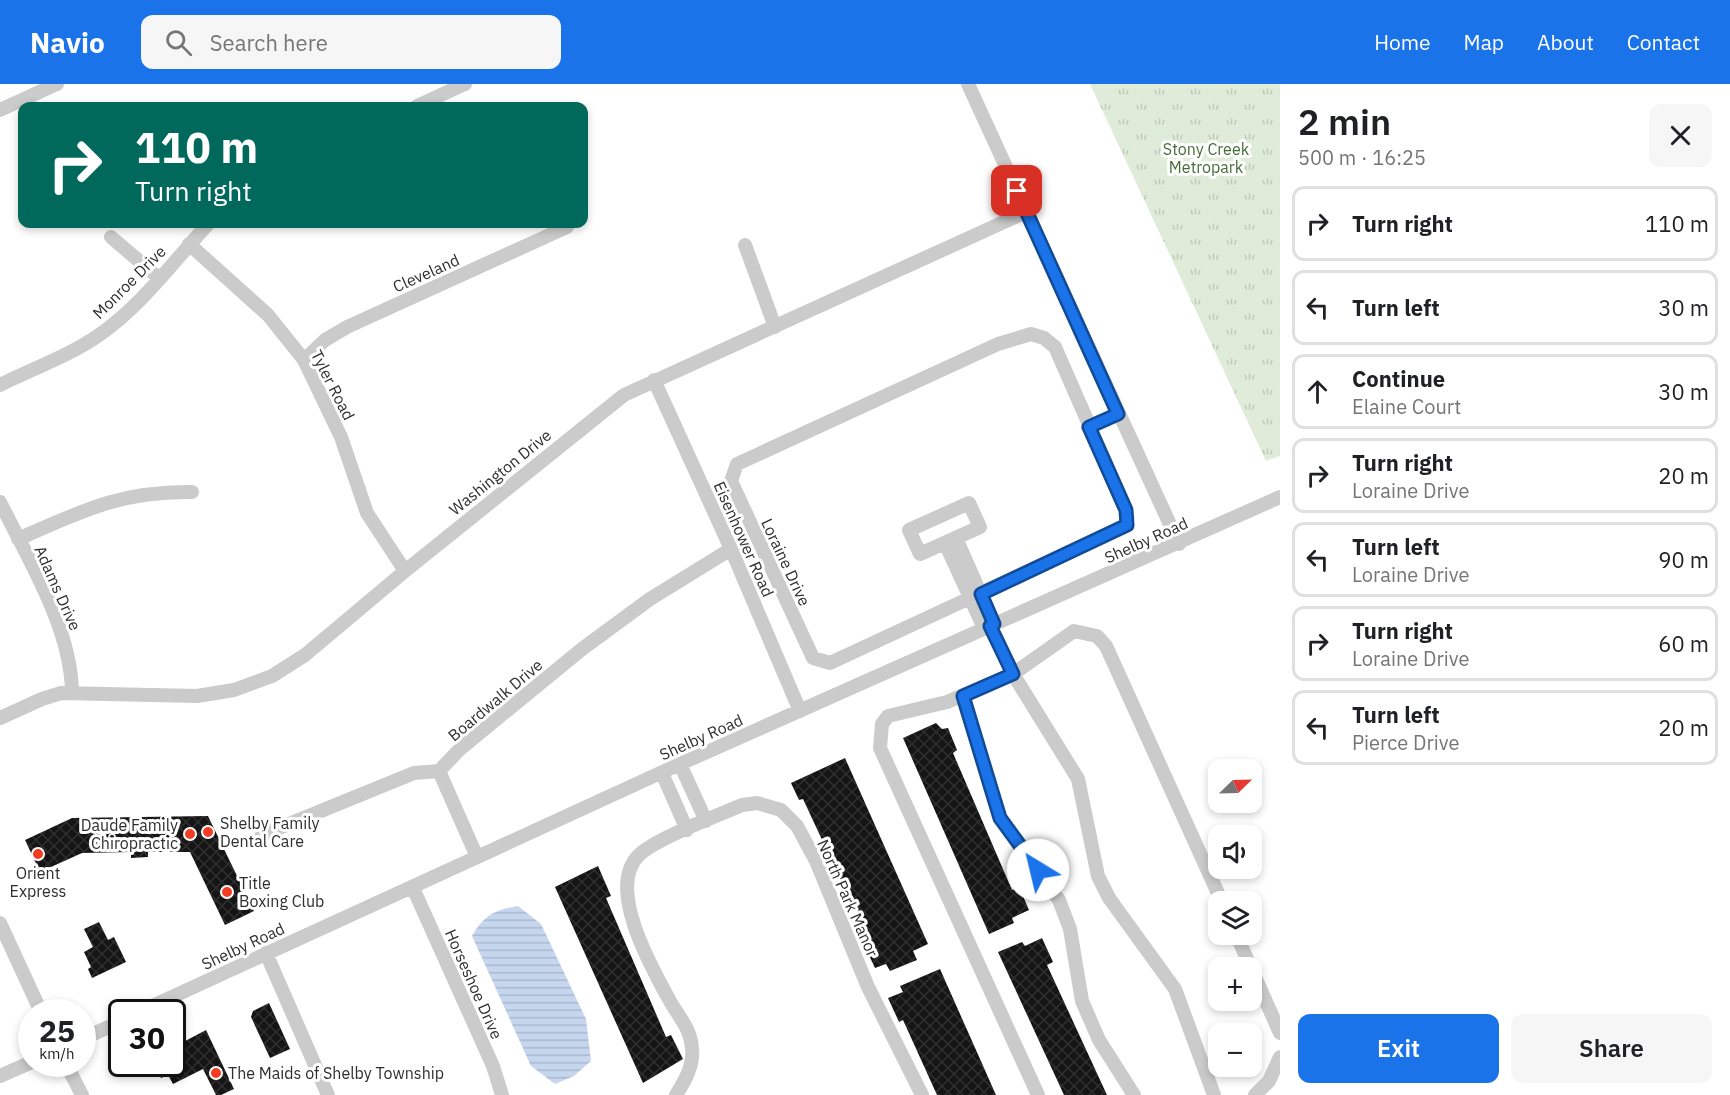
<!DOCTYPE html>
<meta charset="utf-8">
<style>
body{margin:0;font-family:"IBM Plex Sans",sans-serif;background:#f6f6f6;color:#202124;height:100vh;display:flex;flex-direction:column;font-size:22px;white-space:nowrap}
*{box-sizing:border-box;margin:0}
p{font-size:20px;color:#757577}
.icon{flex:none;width:33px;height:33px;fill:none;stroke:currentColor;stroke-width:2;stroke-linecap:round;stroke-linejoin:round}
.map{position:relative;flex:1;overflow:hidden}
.drawer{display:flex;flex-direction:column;background:#fff;width:450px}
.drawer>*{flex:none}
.hud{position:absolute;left:18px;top:18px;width:570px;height:126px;border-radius:12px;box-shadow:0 3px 9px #0003;background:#00695c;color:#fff;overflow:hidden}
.needle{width:39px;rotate:67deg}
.controls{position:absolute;left:1208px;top:675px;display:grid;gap:12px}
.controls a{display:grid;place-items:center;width:54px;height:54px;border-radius:12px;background:#fff;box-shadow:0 3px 9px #0003;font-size:30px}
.speed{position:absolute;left:18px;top:915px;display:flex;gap:12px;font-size:30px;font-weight:700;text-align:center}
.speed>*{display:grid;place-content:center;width:78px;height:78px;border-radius:50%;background:#fff;box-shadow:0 3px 9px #0003;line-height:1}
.speed small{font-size:15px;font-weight:400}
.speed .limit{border:3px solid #111;border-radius:9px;background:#fff;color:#111}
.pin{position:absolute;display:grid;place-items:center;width:51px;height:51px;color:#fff;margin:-26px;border-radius:12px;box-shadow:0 3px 9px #0006}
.me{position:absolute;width:66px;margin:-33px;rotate:324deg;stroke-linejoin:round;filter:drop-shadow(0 0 4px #0008)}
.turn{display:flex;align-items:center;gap:21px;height:126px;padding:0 18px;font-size:27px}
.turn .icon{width:78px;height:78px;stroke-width:2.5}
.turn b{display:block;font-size:42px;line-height:51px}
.round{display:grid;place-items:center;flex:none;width:63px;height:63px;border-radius:12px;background:#f6f6f6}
.summary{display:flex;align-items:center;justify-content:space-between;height:102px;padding:0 18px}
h1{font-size:36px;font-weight:600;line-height:45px}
.button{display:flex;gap:12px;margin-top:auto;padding:12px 18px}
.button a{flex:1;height:69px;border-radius:12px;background:#1a73e8;color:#fff;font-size:24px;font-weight:600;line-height:69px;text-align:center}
.button a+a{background:#f6f6f6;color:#202124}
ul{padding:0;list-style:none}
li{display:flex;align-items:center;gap:18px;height:75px;margin:0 12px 9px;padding:0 6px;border:3px solid #e0e0e0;border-radius:12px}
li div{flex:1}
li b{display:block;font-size:22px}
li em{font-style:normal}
header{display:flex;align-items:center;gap:36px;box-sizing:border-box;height:84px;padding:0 30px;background:#1a73e8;color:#fff}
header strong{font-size:28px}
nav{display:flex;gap:33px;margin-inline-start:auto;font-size:21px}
.search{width:420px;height:54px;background:#f6f6f6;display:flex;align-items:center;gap:15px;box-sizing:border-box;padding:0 21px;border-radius:12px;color:#757577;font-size:22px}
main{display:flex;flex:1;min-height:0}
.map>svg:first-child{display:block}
.grass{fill:url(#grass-tufts)}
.water{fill:url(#water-rules)}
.building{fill:url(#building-cross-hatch)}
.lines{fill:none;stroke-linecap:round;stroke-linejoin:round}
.minor{stroke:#cbcbcb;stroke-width:14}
.route-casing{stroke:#114b97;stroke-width:15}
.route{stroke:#1a73e8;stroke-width:10}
.poi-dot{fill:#f23d22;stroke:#fff;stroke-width:2}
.labels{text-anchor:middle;stroke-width:6;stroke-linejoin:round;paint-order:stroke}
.park-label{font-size:16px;fill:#466d38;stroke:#fff}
.street-label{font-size:16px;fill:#2e2e2e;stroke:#fff}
.poi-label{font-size:16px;fill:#2e2e2e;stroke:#fff;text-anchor:start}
</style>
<header>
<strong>Navio</strong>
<div class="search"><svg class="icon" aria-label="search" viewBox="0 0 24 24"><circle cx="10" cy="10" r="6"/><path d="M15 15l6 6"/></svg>Search here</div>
<nav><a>Home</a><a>Map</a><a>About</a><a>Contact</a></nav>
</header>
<main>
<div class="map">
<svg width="1280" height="1011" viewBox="0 0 1280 1011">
<defs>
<pattern id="grass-tufts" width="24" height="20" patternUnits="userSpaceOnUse" patternTransform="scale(1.5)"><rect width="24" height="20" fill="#e0ecda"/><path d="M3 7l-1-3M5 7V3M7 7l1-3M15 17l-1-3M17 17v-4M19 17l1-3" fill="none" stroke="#c0cbbb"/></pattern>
<pattern id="water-rules" width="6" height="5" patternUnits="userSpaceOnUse" patternTransform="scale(1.5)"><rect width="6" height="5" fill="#c5d6ee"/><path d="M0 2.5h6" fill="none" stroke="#aab8cc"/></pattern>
<pattern id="building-cross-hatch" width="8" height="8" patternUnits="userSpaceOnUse" patternTransform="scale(1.5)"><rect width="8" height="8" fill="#151515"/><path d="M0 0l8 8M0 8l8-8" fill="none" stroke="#2f2f2f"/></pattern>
</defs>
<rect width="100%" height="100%" fill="#fff"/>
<!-- grass -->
<path class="grass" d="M1090,0h190v372l-14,5z"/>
<!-- water -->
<path class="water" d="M518,822l23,18 45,95 5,42 -17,15 -19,8 -24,-18 -59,-130c12,-21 23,-26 46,-30z"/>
<!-- building -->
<path class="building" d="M936,639l6,6 6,-1 9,22 -4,3 59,137 7,-3 10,23 -17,8 2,5 -25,11 -86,-196z
M845,674l83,186 -15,7 4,9 -27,11 -4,-7 -11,4 -9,-19 5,-4 -68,-146 -4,1 -8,-17z
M208,732l46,95 -29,14 -35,-73h-42v5l-17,1v-6l-49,1 -42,19 -15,-32 47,-22z
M598,782l13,30 -5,2 60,139 5,-2 12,24 -40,24 -88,-196z
M99,838l9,18 6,-3 12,25 -34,16 -4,-9 3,-2 -7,-15 9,-5 -9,-18z
M1042,854l11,24 -6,3 60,130h-43l-66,-143 24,-10 3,4z
M940,885l56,126h-59l-34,-75 -4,2 -11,-24 15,-6 -3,-6z
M269,919l21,46 -20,9 -19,-41 2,-6z
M206,946l28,59 -13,6h-5l-13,-26 -30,15 -5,-9 -7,3 -7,-14h18v-16z"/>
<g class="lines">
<!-- minor -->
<path class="minor" d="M968,0l211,460
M417,22l48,-22
M0,26l57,-26
M111,153l48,41
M189,160l79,71 36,45 37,77 26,76 38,58
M745,161l30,82
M1031,250l13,4 11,9 71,162 1,16 -297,138 -17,-5 -82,-177 6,-17 261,-120z
M304,276l21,-20 22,-13 220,-100
M654,296l77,169 69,162
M0,301c32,-16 69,-29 99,-50 42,-29 75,-74 109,-111
M1088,343l30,-13
M0,418c28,57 71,125 72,190
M969,419l11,24 -60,27 -11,-24z
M956,454l38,86
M18,455c64,-28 102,-48 174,-47
M945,459l39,85
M990,542l23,48 65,105 20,97 11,22 66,91 39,106
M963,612l37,122 59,82 11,29 12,72 17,39 35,55
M0,634l42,-19 19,-6 136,3 37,-6 38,-14 33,-21 100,-84 219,-176 402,-183
M680,680l26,57
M439,687l38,86
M662,689l25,57
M262,751l152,-62 25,-2 21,-22 122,-100 68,-50 81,-50
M413,804l80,178 9,29
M0,839l41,89
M1236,850l44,99
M266,869l62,142
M139,928l541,-248 600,-267
M82,955l40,-18
M66,980l16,31
M0,992l32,-14
M676,1011c9,-14 18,-30 16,-47 -1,-18 -12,-30 -21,-45 -18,-33 -66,-115 -32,-148 18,-17 78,-39 103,-50l15,-2 24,7 16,16 19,35 52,126 54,108
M1038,1011l-158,-347 2,-24 6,-8 59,-14 66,-28 61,-43 23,5 9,10 116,256
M1255,1011l14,-14 11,-24"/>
</g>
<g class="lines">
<!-- route casing -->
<g class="route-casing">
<path id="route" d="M1017,107l101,223 -29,13 37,83 1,15 -146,69 13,30 -4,2 23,48 -50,22 37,122 38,52"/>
</g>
<!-- route -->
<use href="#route" class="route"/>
</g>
<!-- markers -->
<g class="poi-dot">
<circle cx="208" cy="748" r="6"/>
<circle cx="190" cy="750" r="6"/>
<circle cx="38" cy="770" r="6"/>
<circle cx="227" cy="808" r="6"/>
<circle cx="216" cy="989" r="6"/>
</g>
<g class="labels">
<!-- park labels -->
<g class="park-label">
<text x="1206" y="71">Stony Creek<tspan x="1206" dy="18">Metropark</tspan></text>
</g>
<!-- street labels -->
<g class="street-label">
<text transform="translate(426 189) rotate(-24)" y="6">Cleveland</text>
<text transform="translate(129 198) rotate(-45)" y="6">Monroe Drive</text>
<text transform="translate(333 301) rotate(63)" y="6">Tyler Road</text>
<text transform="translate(500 388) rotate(-39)" y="6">Washington Drive</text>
<text transform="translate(744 455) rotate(66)" y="6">Eisenhower Road</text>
<text transform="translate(1146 456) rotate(-24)" y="6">Shelby Road</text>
<text transform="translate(786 478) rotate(65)" y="6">Loraine Drive</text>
<text transform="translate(58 504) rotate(66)" y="6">Adams Drive</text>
<text transform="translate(495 616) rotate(-40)" y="6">Boardwalk Drive</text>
<text transform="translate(701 653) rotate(-24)" y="6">Shelby Road</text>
<text transform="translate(848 814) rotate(66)" y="6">North Park Manor</text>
<text transform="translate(243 862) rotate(-25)" y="6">Shelby Road</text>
<text transform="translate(474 900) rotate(66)" y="6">Horseshoe Drive</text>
</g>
<!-- poi labels -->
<g class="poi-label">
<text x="220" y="745">Shelby Family<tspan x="220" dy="18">Dental Care</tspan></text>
<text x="178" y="747" text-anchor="end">Daude Family<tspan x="178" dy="18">Chiropractic</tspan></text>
<text x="38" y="795" text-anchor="middle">Orient<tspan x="38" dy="18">Express</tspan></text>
<text x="239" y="805">Title<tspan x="239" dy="18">Boxing Club</tspan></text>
<text x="228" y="995">The Maids of Shelby Township</text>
</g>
</g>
</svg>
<div class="controls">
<a><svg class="needle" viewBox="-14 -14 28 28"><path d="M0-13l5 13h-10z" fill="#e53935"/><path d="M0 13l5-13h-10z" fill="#757577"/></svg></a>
<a><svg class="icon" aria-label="sound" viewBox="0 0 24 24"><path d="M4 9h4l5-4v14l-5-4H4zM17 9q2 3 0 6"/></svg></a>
<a><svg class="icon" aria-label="layers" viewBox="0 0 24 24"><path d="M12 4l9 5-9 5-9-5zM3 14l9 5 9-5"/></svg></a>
<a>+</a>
<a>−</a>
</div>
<div class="speed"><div>25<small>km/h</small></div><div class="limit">30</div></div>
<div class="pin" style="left:1017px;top:107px;background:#d93025"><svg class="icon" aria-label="arrive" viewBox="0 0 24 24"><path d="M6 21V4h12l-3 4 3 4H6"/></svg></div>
<svg class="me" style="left:1038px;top:786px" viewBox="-20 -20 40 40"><circle r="19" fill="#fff"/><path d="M0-13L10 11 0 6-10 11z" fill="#1a73e8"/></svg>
<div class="hud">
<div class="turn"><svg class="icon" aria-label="right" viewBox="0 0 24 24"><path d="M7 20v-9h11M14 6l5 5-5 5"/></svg><div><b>110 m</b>Turn right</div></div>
</div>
</div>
<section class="drawer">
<div class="summary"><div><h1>2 min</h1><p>500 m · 16:25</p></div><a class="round"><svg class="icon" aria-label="close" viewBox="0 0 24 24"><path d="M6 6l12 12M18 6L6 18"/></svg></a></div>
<ul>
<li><svg class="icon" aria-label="right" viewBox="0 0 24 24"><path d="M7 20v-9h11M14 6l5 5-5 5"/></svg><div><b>Turn right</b></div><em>110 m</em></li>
<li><svg class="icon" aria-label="left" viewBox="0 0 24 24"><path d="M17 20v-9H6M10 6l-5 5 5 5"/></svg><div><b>Turn left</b></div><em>30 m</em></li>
<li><svg class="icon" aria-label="ahead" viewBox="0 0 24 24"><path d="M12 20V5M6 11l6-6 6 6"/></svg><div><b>Continue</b><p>Elaine Court</p></div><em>30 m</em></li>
<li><svg class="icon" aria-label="right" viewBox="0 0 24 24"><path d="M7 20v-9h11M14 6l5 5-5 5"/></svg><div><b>Turn right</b><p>Loraine Drive</p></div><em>20 m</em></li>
<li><svg class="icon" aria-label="left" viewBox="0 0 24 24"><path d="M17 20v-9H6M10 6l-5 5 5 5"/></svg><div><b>Turn left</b><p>Loraine Drive</p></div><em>90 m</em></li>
<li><svg class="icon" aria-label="right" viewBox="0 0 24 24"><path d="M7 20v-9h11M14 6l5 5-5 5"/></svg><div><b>Turn right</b><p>Loraine Drive</p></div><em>60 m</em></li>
<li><svg class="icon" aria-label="left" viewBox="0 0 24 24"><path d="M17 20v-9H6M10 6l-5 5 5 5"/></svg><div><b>Turn left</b><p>Pierce Drive</p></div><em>20 m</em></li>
</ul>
<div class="button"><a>Exit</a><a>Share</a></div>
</section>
</main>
